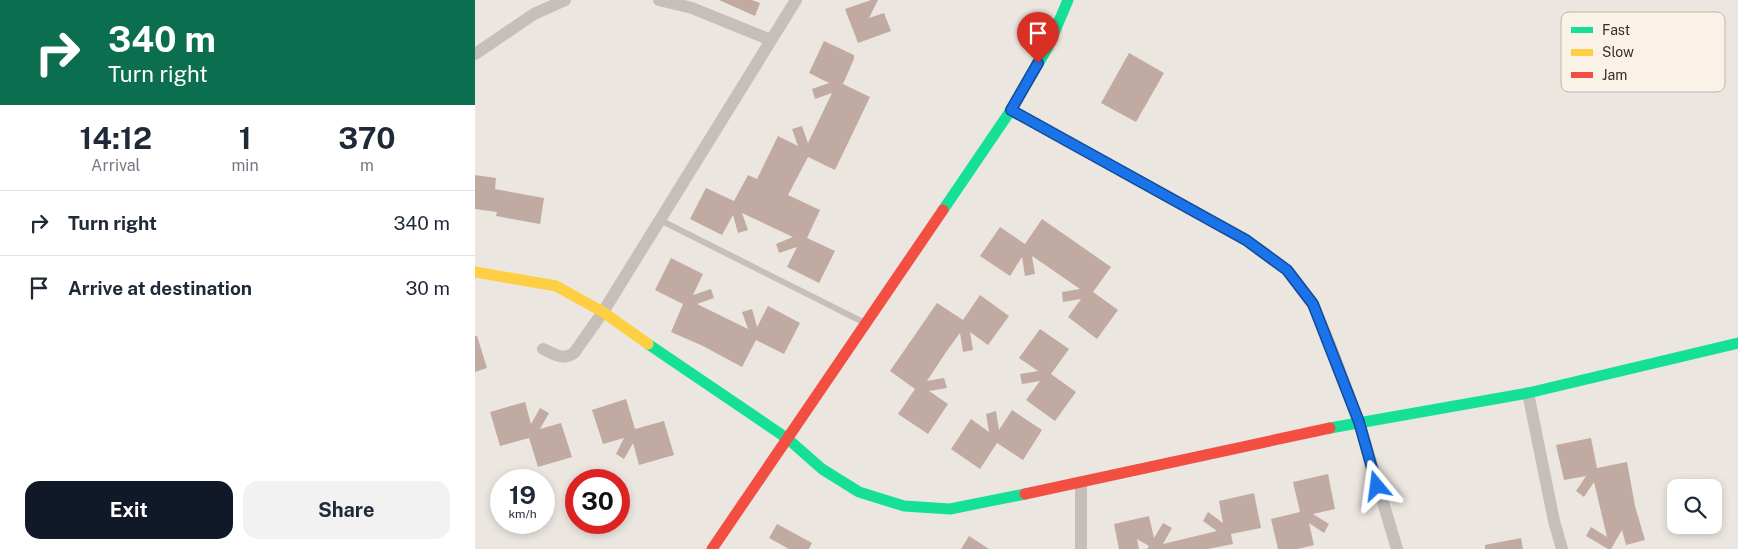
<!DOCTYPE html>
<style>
body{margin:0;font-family:"Public Sans",sans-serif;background:#f2f2f3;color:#1f2937;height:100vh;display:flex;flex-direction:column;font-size:19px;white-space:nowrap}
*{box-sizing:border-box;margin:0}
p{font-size:16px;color:#747a83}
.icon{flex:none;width:28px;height:28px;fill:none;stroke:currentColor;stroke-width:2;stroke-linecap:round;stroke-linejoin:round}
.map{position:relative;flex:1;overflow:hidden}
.drawer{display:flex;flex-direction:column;background:#fff;width:475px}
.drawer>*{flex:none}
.guide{background:#0b6e4f;color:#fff;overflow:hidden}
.fabs{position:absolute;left:1192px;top:479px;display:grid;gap:10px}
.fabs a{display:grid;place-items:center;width:55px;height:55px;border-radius:10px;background:#fff;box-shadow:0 2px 8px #0003;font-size:25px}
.speed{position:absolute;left:15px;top:469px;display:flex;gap:10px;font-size:25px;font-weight:700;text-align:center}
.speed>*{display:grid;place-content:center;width:65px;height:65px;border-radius:50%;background:#fff;box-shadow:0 2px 8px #0003;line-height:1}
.speed small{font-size:12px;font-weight:400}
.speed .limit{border:8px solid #d22;background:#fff;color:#111}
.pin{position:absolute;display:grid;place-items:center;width:42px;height:42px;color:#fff;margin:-51px -21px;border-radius:50% 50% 50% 0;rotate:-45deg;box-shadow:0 0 5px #0007}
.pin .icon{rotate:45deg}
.me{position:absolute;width:55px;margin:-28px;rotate:344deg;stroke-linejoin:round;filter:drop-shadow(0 0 4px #0008)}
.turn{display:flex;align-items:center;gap:18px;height:105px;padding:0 25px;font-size:22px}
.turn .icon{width:65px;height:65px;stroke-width:2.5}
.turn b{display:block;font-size:35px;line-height:42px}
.eta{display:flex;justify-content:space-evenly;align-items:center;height:85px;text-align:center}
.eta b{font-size:30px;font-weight:700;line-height:35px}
.action{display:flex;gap:10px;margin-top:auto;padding:10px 25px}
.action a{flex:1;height:58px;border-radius:15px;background:#111827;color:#fff;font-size:20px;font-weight:700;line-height:58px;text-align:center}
.action a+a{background:#f2f2f3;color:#1f2937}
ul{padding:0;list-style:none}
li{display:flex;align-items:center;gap:15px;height:65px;padding:0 25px;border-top:1px solid #e0e1e3}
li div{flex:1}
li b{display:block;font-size:19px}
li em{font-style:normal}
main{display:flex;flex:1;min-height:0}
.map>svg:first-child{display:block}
.building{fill:#c1aaa1}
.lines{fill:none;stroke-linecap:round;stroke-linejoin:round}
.lane{stroke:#c6bfb9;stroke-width:6}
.street{stroke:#c6bfb9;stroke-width:12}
.fast{stroke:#16e098;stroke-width:11}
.slow{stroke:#ffcf43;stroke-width:11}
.jam{stroke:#f24e42;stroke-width:11}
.route-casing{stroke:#114b97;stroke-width:12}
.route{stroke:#1a73e8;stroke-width:9}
.key{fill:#faf1e7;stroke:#bfb6ad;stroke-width:1}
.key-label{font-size:14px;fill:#362c27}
</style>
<main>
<section class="drawer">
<div class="guide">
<div class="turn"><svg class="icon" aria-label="right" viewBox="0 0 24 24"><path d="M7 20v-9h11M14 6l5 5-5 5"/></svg><div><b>340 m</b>Turn right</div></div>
</div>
<div class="eta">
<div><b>14:12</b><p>Arrival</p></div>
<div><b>1</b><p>min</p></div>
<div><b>370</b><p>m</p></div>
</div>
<ul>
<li><svg class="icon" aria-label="right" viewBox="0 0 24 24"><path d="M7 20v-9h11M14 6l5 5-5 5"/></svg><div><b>Turn right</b></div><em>340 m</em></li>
<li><svg class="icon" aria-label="arrive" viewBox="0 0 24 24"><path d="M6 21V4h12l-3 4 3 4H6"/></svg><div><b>Arrive at destination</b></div><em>30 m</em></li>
</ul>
<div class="action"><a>Exit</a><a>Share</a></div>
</section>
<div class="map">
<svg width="1263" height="549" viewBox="0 0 1263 549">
<rect width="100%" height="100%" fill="#ece6e0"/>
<!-- building -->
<path class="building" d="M244,0h33l8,3 -5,13z
M396,0h7l-9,18 15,-5 7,18 -33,12 -13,-34z
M349,41l30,14v4l-11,25 27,13 -35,73 -27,-13 -20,38 32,15 -13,28 28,13 -16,32 -32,-16 10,-20 -18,6 -3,-9 17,-7 -51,-24 6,17 -10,3 -5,-18 -11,20 -32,-16 16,-31 28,13 14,-26 9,4 21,-43 20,10 -6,-17 10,-3 6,17 24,-50 -17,6 -3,-10 17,-6 -20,-10z
M654,53l35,20 -28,49 -35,-19z
M0,175l21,3 -1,11 49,9 -4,26 -44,-8 1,-4 -22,-3z
M567,219l69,48 -18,25 25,18 -21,29 -29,-22 13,-18 -18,3 -1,-10 18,-3 -29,-20 -19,-13 3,18 -10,2 -3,-19 -12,19 -30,-20 20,-29 25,17z
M196,258l32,16 -10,21 18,-6 3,9 -17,6 51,25 -6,-17 10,-3 5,18 11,-21 32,17 -16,31 -28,-14 -14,27 -39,-21 -32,-14 12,-28 -28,-14z
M505,295l29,21 -21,29 -18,-13 3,18 -10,2 -3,-19 -14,19 -19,29 17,-3 3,10 -18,3 19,13 -20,30 -30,-20 17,-25 -25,-18 47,-68 26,17z
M565,329l29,20 -18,25 25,18 -21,29 -29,-21 14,-19 -18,3 -2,-10 18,-3 -19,-13z
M0,336h2l10,32 -12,4z
M151,399l9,30 29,-8 10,34 -35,10 -6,-22 -9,16 -8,-5 8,-16 -21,6 -11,-34z
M50,402l6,22 9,-16 9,5 -9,16 21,-6 11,34 -34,10 -9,-29 -29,8 -10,-34z
M537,410l30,20 -19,30 -26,-17 -17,26 -29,-20 20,-30 18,13 -3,-18 10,-3 3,19z
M1116,438l6,30 30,-6 8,44 10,34 -19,5 -4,-15 -11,19h-3l-22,-13 5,-9 16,10 -13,-55 -10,15 -8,-6 10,-15 -22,4 -8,-35z
M853,474l7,35 -22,5 16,10 -5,9 -15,-10 5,22 -16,4h-20l-7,-30 29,-7 -7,-30z
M779,493l7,35 -30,6 2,10 -25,5h-61l2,-3 -12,-7 2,10h-20l-5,-25 35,-8 5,22 9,-15 9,5 -9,16 54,-13 -14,-10 5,-9 15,11 -4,-22z
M302,524l35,19 -3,6h-20l-20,-11z
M494,536l20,13h-28z
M1046,538l2,11h-38v-4z"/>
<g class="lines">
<!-- lane -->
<path class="lane" d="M185,220l205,103"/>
<!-- street -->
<path class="street" d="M184,0l33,8 79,32
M0,54l59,-40 31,-14
M536,110l235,130 41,30 26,34 19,46 27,72 38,127
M68,349c11,5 20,12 31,4l29,-41 193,-312
M1053,393l26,128 8,28
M606,483v66"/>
<!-- fast -->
<path class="fast" d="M468,210l68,-100 37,-63 20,-47
M173,344l140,95 34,30 37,23 45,14 46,3 75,-15
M855,428l198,-35 210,-50"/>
<!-- slow -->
<path class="slow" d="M0,272l81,14 47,26 45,32"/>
<!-- jam -->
<path class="jam" d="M550,494l305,-66
M237,549l231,-339"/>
</g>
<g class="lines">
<!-- route casing -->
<g class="route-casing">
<path id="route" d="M563,63l-27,47 235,130 41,30 26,34 46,118 18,64"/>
</g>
<!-- route -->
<use href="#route" class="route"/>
</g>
<!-- legend -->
<rect x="1086" y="12" width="164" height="80" rx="8" class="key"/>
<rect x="1096" y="27" width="22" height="6" fill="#16e098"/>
<rect x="1096" y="49" width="22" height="7" fill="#ffcf43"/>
<rect x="1096" y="72" width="22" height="6" fill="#f24e42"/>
<g class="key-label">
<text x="1127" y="35">Fast</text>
<text x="1127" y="57">Slow</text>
<text x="1127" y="80">Jam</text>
</g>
</svg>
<div class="fabs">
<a><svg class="icon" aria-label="search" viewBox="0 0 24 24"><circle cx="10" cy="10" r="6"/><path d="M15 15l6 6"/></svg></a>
</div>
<div class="speed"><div>19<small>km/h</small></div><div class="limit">30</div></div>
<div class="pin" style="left:563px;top:63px;background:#d93025"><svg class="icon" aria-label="arrive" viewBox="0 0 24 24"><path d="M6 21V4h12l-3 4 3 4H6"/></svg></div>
<svg class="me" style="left:902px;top:486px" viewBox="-20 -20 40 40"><path d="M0-17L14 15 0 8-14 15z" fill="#1a73e8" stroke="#fff" stroke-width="4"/></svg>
</div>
</main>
